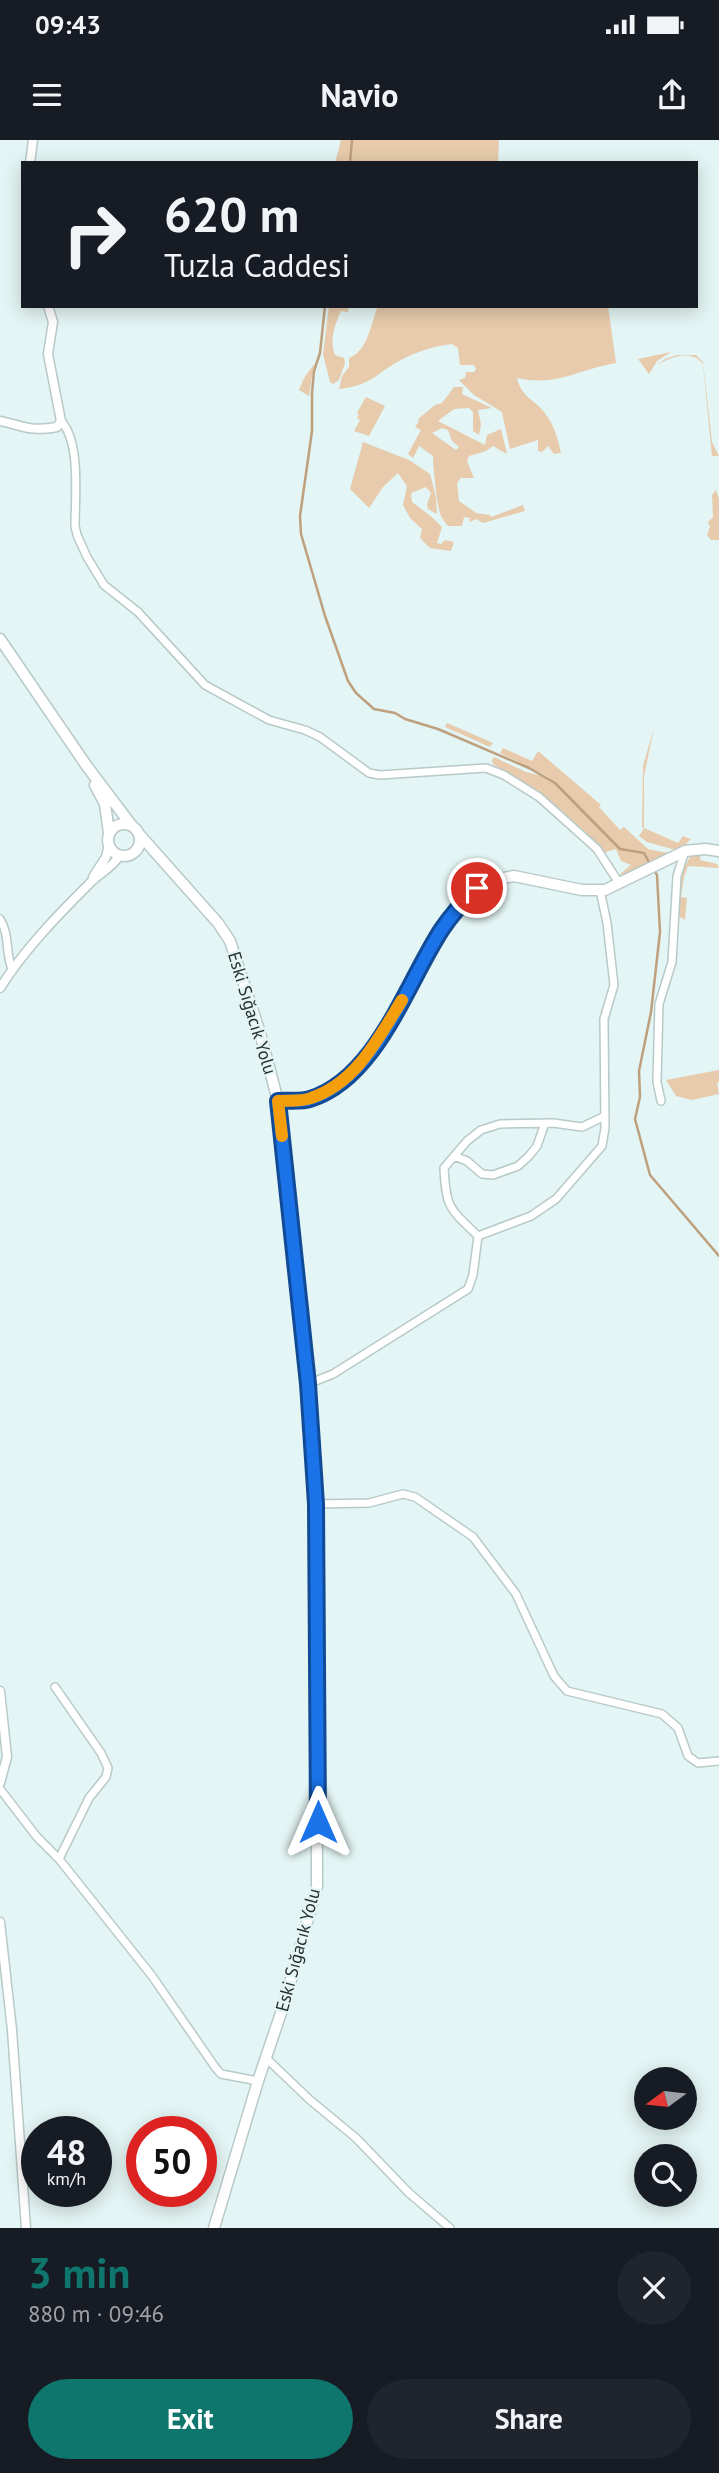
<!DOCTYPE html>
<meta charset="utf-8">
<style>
body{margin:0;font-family:"PT Sans",sans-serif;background:#20242c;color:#f1f3f6;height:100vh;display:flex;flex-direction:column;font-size:26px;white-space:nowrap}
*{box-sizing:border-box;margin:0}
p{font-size:23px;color:#9ea1a6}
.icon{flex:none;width:38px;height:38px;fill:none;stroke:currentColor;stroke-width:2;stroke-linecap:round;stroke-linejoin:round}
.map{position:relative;height:2088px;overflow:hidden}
.details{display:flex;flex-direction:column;background:#171b24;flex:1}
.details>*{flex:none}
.guide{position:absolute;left:21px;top:21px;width:677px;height:147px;border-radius:0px;box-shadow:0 4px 18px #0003;background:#171b24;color:#f1f3f6;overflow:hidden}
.needle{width:46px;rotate:255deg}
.controls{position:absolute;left:634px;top:1927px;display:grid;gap:14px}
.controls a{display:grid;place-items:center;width:63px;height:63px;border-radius:50%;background:#171b24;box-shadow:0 4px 18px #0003;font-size:35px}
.speed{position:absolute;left:21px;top:1976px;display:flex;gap:14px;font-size:35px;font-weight:700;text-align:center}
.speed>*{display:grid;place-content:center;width:91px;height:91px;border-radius:50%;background:#171b24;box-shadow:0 4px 18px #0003;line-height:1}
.speed small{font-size:18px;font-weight:400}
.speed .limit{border:10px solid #d22;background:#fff;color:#111}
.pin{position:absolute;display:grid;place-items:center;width:60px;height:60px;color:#fff;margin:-30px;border:4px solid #fff;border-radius:50%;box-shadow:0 2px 7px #0007}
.me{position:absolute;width:77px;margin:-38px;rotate:0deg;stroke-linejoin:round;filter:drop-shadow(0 0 5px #0008)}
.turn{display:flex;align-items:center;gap:24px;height:147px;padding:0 28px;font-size:32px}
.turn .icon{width:91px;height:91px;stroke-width:2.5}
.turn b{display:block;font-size:49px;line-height:60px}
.round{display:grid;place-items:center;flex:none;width:74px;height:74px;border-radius:37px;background:#20242c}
.headline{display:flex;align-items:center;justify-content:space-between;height:119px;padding:0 28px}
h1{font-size:42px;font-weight:800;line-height:52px;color:#0f766e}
.cta{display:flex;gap:14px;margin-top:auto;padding:14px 28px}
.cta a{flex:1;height:80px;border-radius:42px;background:#0f766e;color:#fff;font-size:28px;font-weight:800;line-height:80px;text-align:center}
.cta a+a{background:#20242c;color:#f1f3f6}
.status{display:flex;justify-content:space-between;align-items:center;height:49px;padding:0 35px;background:#171b24;direction:ltr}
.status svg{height:19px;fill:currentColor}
header{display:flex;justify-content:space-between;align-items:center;height:91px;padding:0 28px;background:#171b24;font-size:32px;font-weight:800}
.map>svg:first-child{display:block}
.green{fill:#e7cbac;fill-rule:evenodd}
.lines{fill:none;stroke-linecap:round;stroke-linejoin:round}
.stream{stroke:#bea07e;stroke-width:2.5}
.minor-casing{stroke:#b8c9c8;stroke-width:10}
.tertiary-casing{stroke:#b8c9c8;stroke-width:11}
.secondary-casing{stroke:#b8c9c8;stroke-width:13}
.minor{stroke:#fff;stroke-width:7}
.tertiary{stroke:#fff;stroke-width:8}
.secondary{stroke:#fff;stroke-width:10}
.route-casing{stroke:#114b97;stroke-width:18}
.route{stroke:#1a73e8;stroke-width:12}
.slow{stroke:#f59e0b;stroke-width:12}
.labels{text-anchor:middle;stroke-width:5;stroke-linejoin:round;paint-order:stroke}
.street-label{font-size:18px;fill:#29302f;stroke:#e3f5f4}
</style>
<div class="status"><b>09:43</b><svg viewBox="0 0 49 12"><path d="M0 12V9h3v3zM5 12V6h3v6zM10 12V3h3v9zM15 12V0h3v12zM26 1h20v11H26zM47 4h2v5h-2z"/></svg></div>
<header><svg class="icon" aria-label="menu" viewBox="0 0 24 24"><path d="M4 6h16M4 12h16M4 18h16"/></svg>Navio<svg class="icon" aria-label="share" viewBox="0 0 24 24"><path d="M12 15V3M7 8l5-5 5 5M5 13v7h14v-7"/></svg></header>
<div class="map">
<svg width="719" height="2088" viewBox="0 0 719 2088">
<rect width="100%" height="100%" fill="#e3f5f4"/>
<!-- green -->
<path class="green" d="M341,0h158l-1,23h-163z
M329,166h20l-1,6 -7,-1c-6,13 -12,29 -6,44l9,3 1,5 -6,17 -6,4 -3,-2 -7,-28z
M378,166h230l8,57c-37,6 -59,24 -99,15 5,20 16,20 27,34 10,12 14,27 17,41l-7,1 -6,-8 -6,6 -4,-1v-11l-28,9 -8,-37 -28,-17 -15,-15 6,-2 1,-6h8l2,-3 -2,-4h-14l-2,-17 -6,-4c-19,2 -36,8 -53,17 -24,14 -30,25 -60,28l3,-13 7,-9v-9c19,-7 22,-35 29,-52z
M671,212l-14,9 -8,13 -11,-15z
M677,215h19l7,7 9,80 7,14h-7l-9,-92c-11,-15 -33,-7 -46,1l8,-6z
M314,224l-5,32 -10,-6 5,-12z
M454,247h9l-1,7 30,14 -14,2 3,14 -2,11 -6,-4v-19l-4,-4 -15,1 -16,12 47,24 2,-10 14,-6 6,25 -14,-8 -7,5 -17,5 -2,5 7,17h-13l-4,5 2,18 17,12 14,2 1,2 32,-12 2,6 -42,12 -7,-4 -7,3 1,-4 -6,-1 -2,9h-14c-1,-1 -7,-9 -7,-10 -4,-9 -8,-49 -8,-60l-14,-10 -6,12 -5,-4 13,-24 -6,-3 4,-6 -1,-2 17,-14 7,-2zM442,288l6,2 4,11 7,6 -3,3 -24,-17z
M366,257l19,9 -16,30 -15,-5 6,-11 -3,-2 2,-4 -2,-1z
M363,302l46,18 21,14 6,23 1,17 -9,-5 -1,-5 4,-11 -5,-6 -15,6 1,9 21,16 9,9 -5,16 4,1 4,-4 9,2 -3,9 -21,-3 -10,-10 2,-9 -12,-11 -7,-13 4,-19 -9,-13 -15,14 -14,21 -19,-19z
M716,350l3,9v41h-8l-4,-5 3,-8 -2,-5 5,-5 -1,-22z
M447,583l46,20 -3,4 -45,-20z
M654,588l-10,48v52l34,15 5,-7 8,3 -12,12 -32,-9 -8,-6 5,-8 -2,-1 1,-61z
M503,608l29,13 6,-10 63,54 -2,2 21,23 4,-3 24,22 25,5 -43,23 -10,-3 11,-9 -10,-4 -5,-12 -13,4 -32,-34 -25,-21 -53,-34 -1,-4 2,-3 32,15 24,6 -50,-25z
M701,712l-1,8 17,4 2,4 -31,-2 -4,11 -3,20 6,1 -2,22 -8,-5 2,-37 13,-25z
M719,930v12l-2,1 2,11 -27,6 -16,-4 -10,-16z"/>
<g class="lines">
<!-- stream -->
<path class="stream" d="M350,23l2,-23
M325,166l-5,47 -6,18 -2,22v38l-12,85 1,18 24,82 23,65 8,12 18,16 21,4 10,6 33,10 91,39 26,15 65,66 24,4 6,11
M654,730l3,5 3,57 -9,80 -12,59 1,26 -5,22 15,56 69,81"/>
<!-- minor casing -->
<g class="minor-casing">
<path id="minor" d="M61,281c20,21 14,77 14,105l2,9 10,22 17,28 34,27 67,73 64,35 36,10 15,7 49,36 11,2 106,-7 18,7 35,22 58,52 22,34
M0,779c10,16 5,33 12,50
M661,961l-4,-19 2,-78 13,-42 5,-86 8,-25
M454,1016l13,5 15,13 11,1 25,-9 11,-10 8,-10 8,-23
M478,1096c-29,-28 -32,-28 -34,-68l23,-27 14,-11 19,-6 53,-1 29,4 23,-11
M308,1244l25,-10 135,-85 5,-14 5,-39 53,-20 25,-17 46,-53 3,-18 -1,-109 10,-34 -7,-62 -7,-33
M316,1364l53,-1 34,-9 12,3 58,40 43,57 38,82 13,15 95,23 16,14 10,28 10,7 21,-2
M55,1547l46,66 7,15 -2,9 -17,21 -30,61
M0,1649l37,48 22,22 93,117 63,91 6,7 37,7
M266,1918l44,42 46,38 53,55 41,35"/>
</g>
<!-- tertiary casing -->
<g class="tertiary-casing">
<path id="tertiary" d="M30,23l3,-23
M0,281c24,5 31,11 57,6l4,-6 -13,-67 5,-32 -5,-16
M93,737l13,-20 3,-13
M0,848c24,-38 57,-72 88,-103 10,-11 24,-17 32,-30
M0,1551l7,66 -7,26
M0,1782l12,108 14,198"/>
</g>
<!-- secondary casing -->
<g class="secondary-casing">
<path id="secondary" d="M0,499l86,126 46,61
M95,645l10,19 4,29
M108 700a16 16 0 1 1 32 0a16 16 0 1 1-32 0Z
M139,694l79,89 12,18 30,92 18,68 30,283 8,120 1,382 -31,112 -28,83 -44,147
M278,961l31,-2 29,-14 25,-23 47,-74 32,-60 35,-40 16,-8 21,-4 68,14h23l80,-39 20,-2 14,2"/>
</g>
<!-- minor -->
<use href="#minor" class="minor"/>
<!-- tertiary -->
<use href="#tertiary" class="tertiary"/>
<!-- secondary -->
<use href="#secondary" class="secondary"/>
</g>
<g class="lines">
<!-- route casing -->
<g class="route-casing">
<path id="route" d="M318,1682l-2,-318 -8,-120 -30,-283c10,-1 23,1 32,-2 67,-21 97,-117 132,-170 10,-15 22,-28 35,-41"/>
</g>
<!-- route -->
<use href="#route" class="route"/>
<!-- slow -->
<path class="slow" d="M282,996l-4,-35c10,-1 23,1 33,-3 45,-15 67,-59 91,-98"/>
</g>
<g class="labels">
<!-- street labels -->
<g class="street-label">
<text transform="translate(252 873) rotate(73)" y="6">Eski Sığacık Yolu</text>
<text transform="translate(298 1810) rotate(-75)" y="6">Eski Sığacık Yolu</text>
</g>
</g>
</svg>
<div class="controls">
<a><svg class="needle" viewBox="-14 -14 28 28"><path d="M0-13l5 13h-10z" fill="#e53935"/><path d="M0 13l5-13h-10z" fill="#9ea1a6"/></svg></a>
<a><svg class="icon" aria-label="search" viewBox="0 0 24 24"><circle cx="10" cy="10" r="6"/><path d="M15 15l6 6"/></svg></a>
</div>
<div class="speed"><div>48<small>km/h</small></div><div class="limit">50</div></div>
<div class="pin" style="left:477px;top:748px;background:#d93025"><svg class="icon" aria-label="arrive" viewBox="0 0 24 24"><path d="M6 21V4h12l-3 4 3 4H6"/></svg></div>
<svg class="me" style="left:318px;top:1682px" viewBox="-20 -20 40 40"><path d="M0-17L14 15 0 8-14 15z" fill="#1a73e8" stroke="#fff" stroke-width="4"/></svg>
<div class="guide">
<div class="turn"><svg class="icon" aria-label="right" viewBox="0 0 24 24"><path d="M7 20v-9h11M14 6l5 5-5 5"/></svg><div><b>620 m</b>Tuzla Caddesi</div></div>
</div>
</div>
<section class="details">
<div class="headline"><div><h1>3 min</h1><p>880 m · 09:46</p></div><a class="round"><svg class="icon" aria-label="close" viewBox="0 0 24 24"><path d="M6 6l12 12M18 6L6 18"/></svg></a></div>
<div class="cta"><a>Exit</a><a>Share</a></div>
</section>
